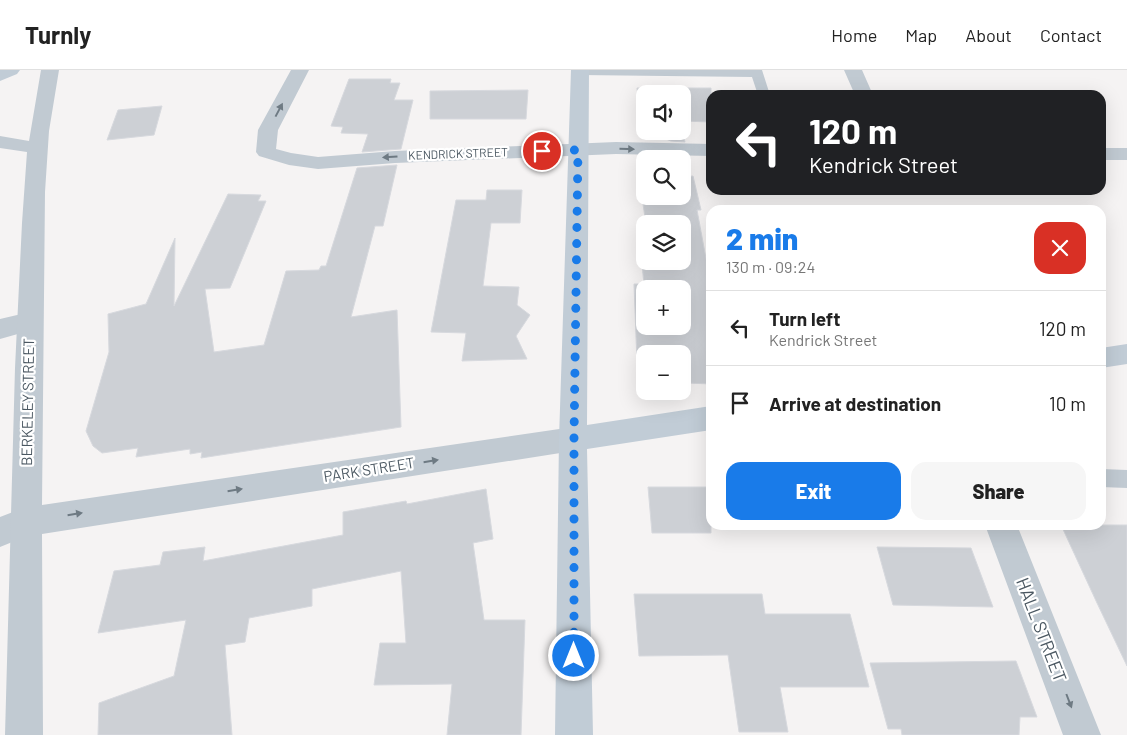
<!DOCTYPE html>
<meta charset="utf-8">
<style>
body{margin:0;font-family:Barlow,sans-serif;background:#f6f6f6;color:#222;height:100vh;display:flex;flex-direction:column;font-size:19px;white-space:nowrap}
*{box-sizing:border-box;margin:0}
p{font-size:16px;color:#767676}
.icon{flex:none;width:28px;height:28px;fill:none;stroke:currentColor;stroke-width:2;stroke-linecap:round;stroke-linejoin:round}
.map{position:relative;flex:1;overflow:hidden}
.details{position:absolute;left:706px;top:135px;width:400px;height:325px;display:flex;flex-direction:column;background:#fff;border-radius:15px;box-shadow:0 5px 20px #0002}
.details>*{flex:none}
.hud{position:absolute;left:706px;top:20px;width:400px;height:105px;border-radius:15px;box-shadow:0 5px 20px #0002;background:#202124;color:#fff;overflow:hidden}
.fabs{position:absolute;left:636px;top:15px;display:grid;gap:10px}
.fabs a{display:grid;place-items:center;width:55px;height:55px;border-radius:10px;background:#fff;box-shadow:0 5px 20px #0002;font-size:25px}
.pin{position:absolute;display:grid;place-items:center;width:42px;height:42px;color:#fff;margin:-21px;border:2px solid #fff;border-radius:50%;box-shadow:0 1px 5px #0007}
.me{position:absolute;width:55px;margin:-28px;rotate:0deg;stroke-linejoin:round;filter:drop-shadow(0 0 4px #0008)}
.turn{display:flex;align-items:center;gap:18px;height:105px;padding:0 20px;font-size:22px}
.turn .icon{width:65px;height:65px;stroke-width:2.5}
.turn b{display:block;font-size:35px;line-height:42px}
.round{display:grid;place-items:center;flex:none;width:52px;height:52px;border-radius:15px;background:#f6f6f6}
.summary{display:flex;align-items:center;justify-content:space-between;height:85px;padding:0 20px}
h1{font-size:30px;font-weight:800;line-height:38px;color:#197be9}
.action{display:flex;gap:10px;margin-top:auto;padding:10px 20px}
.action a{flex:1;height:58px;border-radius:15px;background:#197be9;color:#fff;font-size:20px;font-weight:800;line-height:58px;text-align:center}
.action a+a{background:#f6f6f6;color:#222}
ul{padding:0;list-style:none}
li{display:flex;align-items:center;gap:15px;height:75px;padding:0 20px;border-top:1px solid #e0e0e0}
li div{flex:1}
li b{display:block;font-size:19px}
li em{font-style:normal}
header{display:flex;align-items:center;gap:30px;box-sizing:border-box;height:70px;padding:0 25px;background:#fff;border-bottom:1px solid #e0e0e0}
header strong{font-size:24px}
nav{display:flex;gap:28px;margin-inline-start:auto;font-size:18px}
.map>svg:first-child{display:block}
.building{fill:#cdd0d5;stroke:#d7d9de;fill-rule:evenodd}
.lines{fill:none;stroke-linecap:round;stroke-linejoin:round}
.service{fill:#c1cad2;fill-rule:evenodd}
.minor{fill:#c1cad2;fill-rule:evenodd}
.tertiary{fill:#c1cad2;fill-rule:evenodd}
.secondary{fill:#c1ccd6;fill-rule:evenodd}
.oneway{fill:#6e7a83}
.route{stroke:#197be9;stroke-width:9;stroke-dasharray:0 16.2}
.labels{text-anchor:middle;stroke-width:4.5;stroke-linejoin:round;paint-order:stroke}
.far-street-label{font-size:12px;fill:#4a5761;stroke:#fff}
.street-label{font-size:15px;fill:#4a5761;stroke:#fff}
.near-street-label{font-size:18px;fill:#4a5761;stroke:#fff}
</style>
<header>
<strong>Turnly</strong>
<nav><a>Home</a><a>Map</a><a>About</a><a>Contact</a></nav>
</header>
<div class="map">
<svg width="1127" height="665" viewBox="0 0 1127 665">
<rect width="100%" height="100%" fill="#f5f3f3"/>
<!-- building -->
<path class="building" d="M349,9h42l-1,4h10l-6,17h19l-12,49 -39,3 6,-18 -27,-1 2,-6 -12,-1z
M637,18h74v34l-29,-1v-27h-37v37l-4,-1z
M528,20l-2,29h-96v-28z
M162,36l-8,29 -47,5 11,-30z
M645,61h37l3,11 -14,-1z
M397,95l-14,61h-8l-24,91 46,-7 4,117 -200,31 1,-6 -12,2v-5l-54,8 2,-9 -36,5 -9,-7 -7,-15 23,-79 -1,-38 38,-10 29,-66 -1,68 54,-112 33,1 -3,6h8l-36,87 -25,1 9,63 50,-7 22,-74 33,-1 2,-4h5l31,-98z
M693,106l8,34h-4l14,75v99l-24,-1 1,6h-6v-35h-37v34h-7l-4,-104h10l-4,-39h5v16h37v-37h-36l-5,-33 4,-1v6h37v-19zM645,219h37v37h-37z
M487,120h35l-2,33h-29l-8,63 36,1 -2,18 13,10 -14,21 11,23 -65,2 4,-28 -35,-1 25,-132h30z
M648,417h63v46h-59z
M486,419l7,50 -20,4 11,77h41l-4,115h-74l5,-51 -78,1 6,-42h26l-5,-72 -89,18v17l-63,12 -4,24 -20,3 7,90h-134l1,-32 75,-27 12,-56 -88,13 16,-62 46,-6 3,-13 42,-5 -2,14 140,-26v-23l63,-11 1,3z
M1061,455h66v141l-30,-63z
M877,477l94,1 22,59 -100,-2z
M634,524h128l3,20h85l19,73h-89l8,45h-49l-11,-77 -89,1z
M1016,591l21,56h-17l-1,18h-117l-1,-6h-13l-18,-66z"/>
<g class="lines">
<!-- service -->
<path class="service" d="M575,0h187l8,25h-12l-6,-18 -172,-2 -4,-1z
M1101,399l26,1v18l-26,-1z"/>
<!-- minor -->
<path class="minor" d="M291,0h18l-31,60 -2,19 15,4 27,4 77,-6 221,-9 95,2v12l-95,-2 -221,9 -77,6 -29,-4 -30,-9 -3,-4 2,-22z
M844,0h18l11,25h-18z
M1101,78h26v12h-26z
M30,242l9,2 4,7 -4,7 -39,11v-20z
M26,437l11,5 5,10 -5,10 -37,15v-30z
M985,455h32l84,210h-38z"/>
<!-- tertiary -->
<path class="tertiary" d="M41,0h18l-10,61 -4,61 -3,313 531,-78 10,3 4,9 -4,9 -10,3 -531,83 1,201h-38l10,-367 7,-145 5,-71 -27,-4v-12l29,5z"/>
<!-- secondary -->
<path class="secondary" d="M0,0h20l-3,4 -17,7z
M571,0h18l-2,355 124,-19v24l-124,19 6,286h-38l4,-296z
M1127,274v20l-26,4v-20z"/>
</g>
<!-- one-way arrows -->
<defs><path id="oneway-solid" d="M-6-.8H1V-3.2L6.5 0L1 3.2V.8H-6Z" transform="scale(1.25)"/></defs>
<g class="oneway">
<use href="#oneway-solid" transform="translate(279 40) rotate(-62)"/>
<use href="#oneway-solid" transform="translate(627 79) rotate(1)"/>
<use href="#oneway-solid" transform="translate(390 87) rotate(176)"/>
<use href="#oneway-solid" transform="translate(431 391) rotate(-9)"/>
<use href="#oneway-solid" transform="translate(235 420) rotate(-9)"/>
<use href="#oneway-solid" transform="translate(75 444) rotate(-9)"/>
<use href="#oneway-solid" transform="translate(1069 631) rotate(69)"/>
</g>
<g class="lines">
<!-- route -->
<path class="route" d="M542,81l36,-1 -4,289v217"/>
</g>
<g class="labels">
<!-- far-street labels -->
<g class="far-street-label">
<text transform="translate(458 84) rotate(-2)" y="4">KENDRICK STREET</text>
</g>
<!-- street labels -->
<g class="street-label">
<text transform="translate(28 332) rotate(-89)" y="5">BERKELEY STREET</text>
<text transform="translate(369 400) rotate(-9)" y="5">PARK STREET</text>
</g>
<!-- near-street labels -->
<g class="near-street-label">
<text transform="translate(1041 560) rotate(69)" y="6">HALL STREET</text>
</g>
</g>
</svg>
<div class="fabs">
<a><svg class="icon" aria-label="sound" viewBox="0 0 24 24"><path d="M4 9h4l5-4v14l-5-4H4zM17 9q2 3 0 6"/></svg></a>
<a><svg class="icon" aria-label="search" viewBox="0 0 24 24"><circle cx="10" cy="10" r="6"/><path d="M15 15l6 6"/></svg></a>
<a><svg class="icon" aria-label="layers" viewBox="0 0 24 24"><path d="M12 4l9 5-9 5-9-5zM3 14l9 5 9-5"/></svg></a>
<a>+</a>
<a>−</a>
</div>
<div class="pin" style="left:542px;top:81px;background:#d93025"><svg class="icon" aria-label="arrive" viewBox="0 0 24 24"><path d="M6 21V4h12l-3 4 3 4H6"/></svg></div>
<svg class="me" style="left:574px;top:586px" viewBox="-20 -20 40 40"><circle r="17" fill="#197be9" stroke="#fff" stroke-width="3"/><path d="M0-11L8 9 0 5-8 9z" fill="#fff"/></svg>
<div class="hud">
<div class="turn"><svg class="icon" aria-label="left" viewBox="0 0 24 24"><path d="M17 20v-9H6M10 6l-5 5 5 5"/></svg><div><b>120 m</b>Kendrick Street</div></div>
</div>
<section class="details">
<div class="summary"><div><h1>2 min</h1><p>130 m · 09:24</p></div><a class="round" style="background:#d93025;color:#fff"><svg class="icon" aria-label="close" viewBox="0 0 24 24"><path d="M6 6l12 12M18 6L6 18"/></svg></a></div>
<ul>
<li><svg class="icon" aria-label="left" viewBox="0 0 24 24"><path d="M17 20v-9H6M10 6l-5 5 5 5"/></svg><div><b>Turn left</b><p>Kendrick Street</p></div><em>120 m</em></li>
<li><svg class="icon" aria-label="arrive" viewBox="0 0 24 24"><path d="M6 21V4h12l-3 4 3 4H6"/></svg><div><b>Arrive at destination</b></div><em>10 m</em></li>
</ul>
<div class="action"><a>Exit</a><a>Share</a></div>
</section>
</div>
